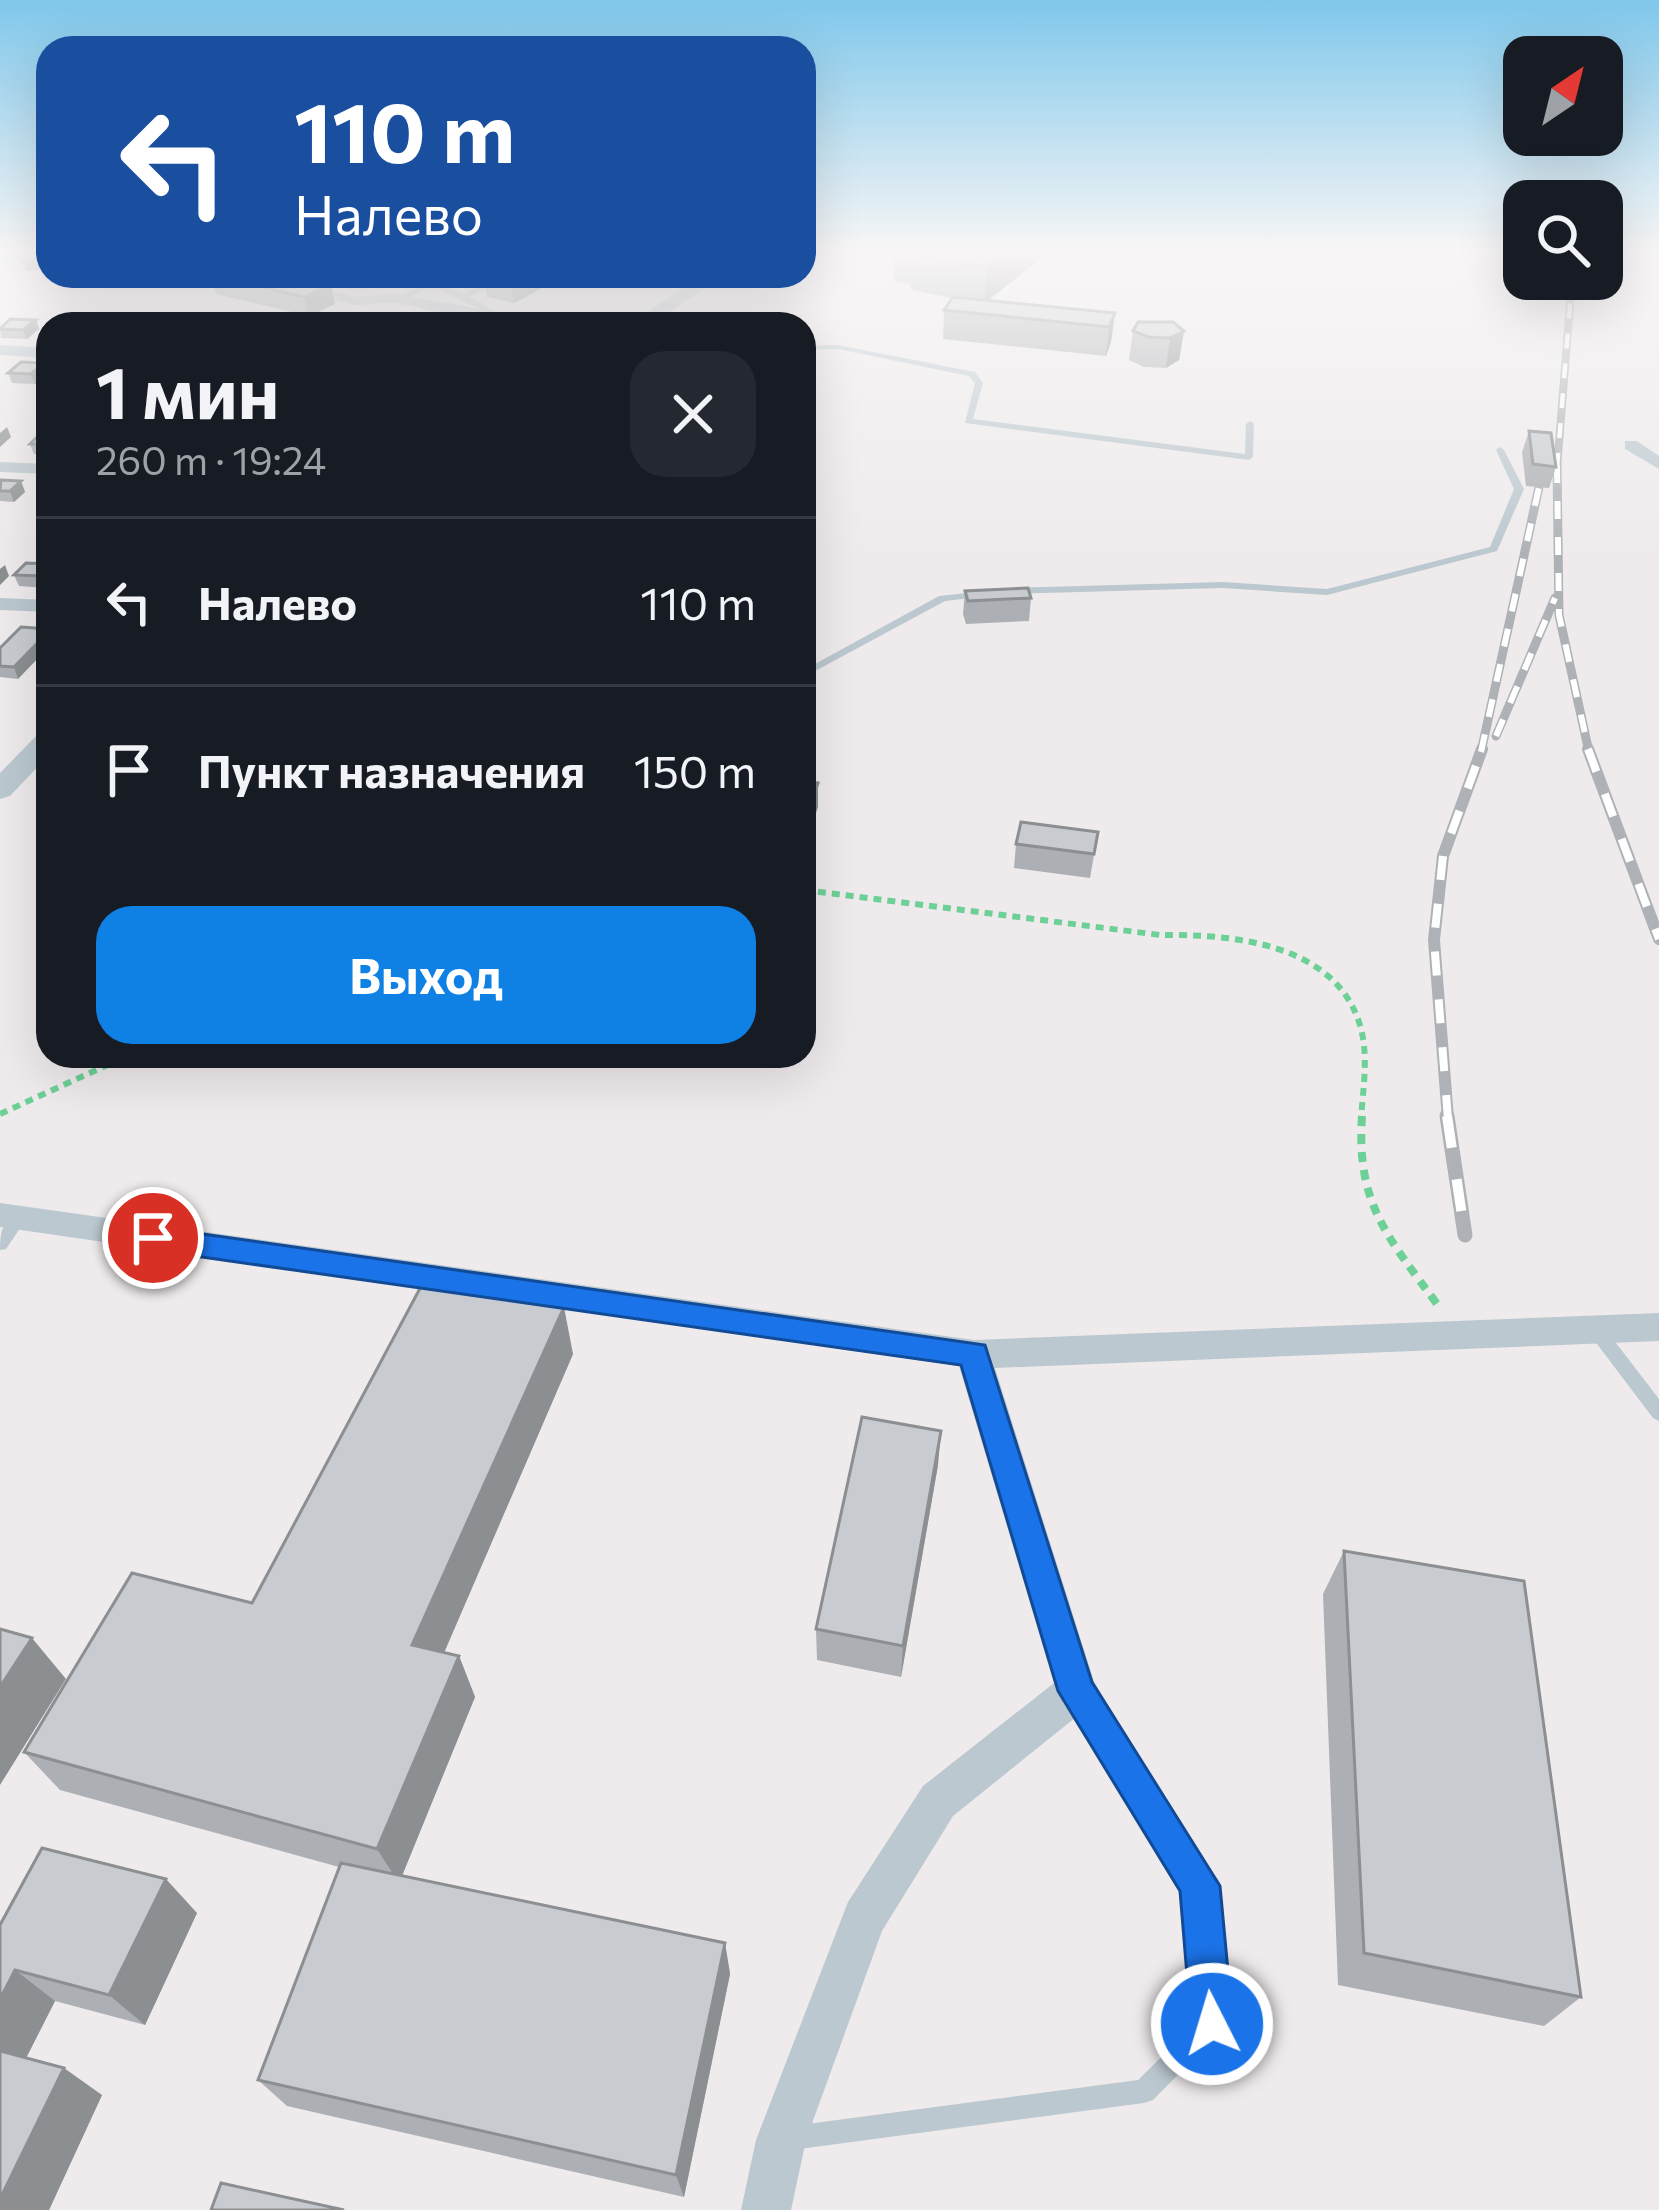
<!DOCTYPE html>
<html lang="ru">
<meta charset="utf-8">
<style>
body{margin:0;font-family:Commissioner,sans-serif;background:#242831;color:#f1f3f6;height:100vh;display:flex;flex-direction:column;font-size:45px;white-space:nowrap}
*{box-sizing:border-box;margin:0}
p{font-size:39px;color:#9ea1a6}
.icon{flex:none;width:66px;height:66px;fill:none;stroke:currentColor;stroke-width:2;stroke-linecap:round;stroke-linejoin:round}
.map{position:relative;flex:1;overflow:hidden}
.drawer{position:absolute;left:36px;top:312px;width:780px;height:756px;display:flex;flex-direction:column;background:#171b24;border-radius:36px;box-shadow:0 12px 48px #0002}
.drawer>*{flex:none}
.top-card{position:absolute;left:36px;top:36px;width:780px;height:252px;border-radius:36px;box-shadow:0 12px 48px #0002;background:#1a4fa0;color:#fff;overflow:hidden}
.needle{width:78px;rotate:35deg}
.tools{position:absolute;left:1503px;top:36px;display:grid;gap:24px}
.tools a{display:grid;place-items:center;width:120px;height:120px;border-radius:24px;background:#171b24;box-shadow:0 12px 48px #0002;font-size:60px}
.pin{position:absolute;display:grid;place-items:center;width:102px;height:102px;color:#fff;margin:-51px;border:6px solid #fff;border-radius:50%;box-shadow:0 3px 12px #0007}
.me{position:absolute;width:132px;margin:-66px;rotate:355deg;stroke-linejoin:round;filter:drop-shadow(0 0 9px #0008)}
.turn{display:flex;align-items:center;gap:42px;height:252px;padding:0 60px;font-size:54px}
.turn .icon{width:156px;height:156px;stroke-width:2.5}
.turn b{display:block;font-size:84px;line-height:102px}
.round{display:grid;place-items:center;flex:none;width:126px;height:126px;border-radius:36px;background:#242831}
.head{display:flex;align-items:center;justify-content:space-between;height:204px;padding:0 60px}
h1{font-size:72px;font-weight:700;line-height:90px}
.button{display:flex;gap:24px;margin-top:auto;padding:24px 60px}
.button a{flex:1;height:138px;border-radius:36px;background:#0f81e5;color:#fff;font-size:48px;font-weight:700;line-height:138px;text-align:center}
ul{padding:0;list-style:none}
li{display:flex;align-items:center;gap:36px;height:168px;padding:0 60px;border-top:3px solid #363941}
li div{flex:1}
li b{display:block;font-size:45px}
li em{font-style:normal}
.map>svg:first-child{display:block}
.lines{fill:none;stroke-linecap:round;stroke-linejoin:round}
.path-far1{stroke:#6dd096;stroke-width:6;stroke-dasharray:8 6;stroke-linecap:butt}
.path{stroke:#6dd096;stroke-width:8;stroke-dasharray:10 8;stroke-linecap:butt}
.service{fill:#bbc8cf;fill-rule:evenodd}
.minor{fill:#bbc8cf;fill-rule:evenodd}
.tertiary{fill:#bbc8cf;fill-rule:evenodd}
.rail-far3-casing{stroke:#aeb2b7;stroke-width:8}
.rail-far2-casing{stroke:#aeb2b7;stroke-width:9}
.rail-far1-casing{stroke:#aeb2b7;stroke-width:12}
.rail-casing{stroke:#aeb2b7;stroke-width:15}
.rail-far3{stroke:#fff;stroke-width:4.5;stroke-dasharray:15;stroke-linecap:butt}
.rail-far2{stroke:#fff;stroke-width:6;stroke-dasharray:18;stroke-linecap:butt}
.rail-far1{stroke:#fff;stroke-width:8;stroke-dasharray:24;stroke-linecap:butt}
.rail{stroke:#fff;stroke-width:10;stroke-dasharray:32;stroke-linecap:butt}
.wall{fill:#acafb4}
.shaded-wall{fill:#8c8f92}
.building{fill:#c8ccd1;stroke:#8c8f92;stroke-width:3}
.route{fill:#1a73e8;stroke:#114b97;stroke-width:3}
</style>
<div class="map">
<svg width="1659" height="2210" viewBox="0 0 1659 2210">
<rect width="100%" height="100%" fill="#efebec"/>
<g class="lines">
<!-- path-far1 -->
<path class="path-far1" d="M804,890l356,45c72,-1 175,8 200,90 9,30 3,64 1,94
M0,1114l127,-58"/>
<!-- path -->
<path class="path" d="M1362,1116c-6,88 26,121 75,188"/>
<!-- service -->
<path class="service" d="M440,276h10l-12,7 25,11 37,-18h10l-41,21 26,14 -3,4 -60,-29 -29,15 -7,-2z
M838,345l137,27 8,11 -10,36 272,35 1,-30 4,-3 4,3 -1,33 -4,3 -284,-37 10,-40 -6,-7 -131,-27 -34,1v-4z
M1500,447l4,3 20,39 -27,62 -170,44 -104,-7 -214,6 -5,-3 5,-3 214,-6 104,7 163,-42 24,-58 -18,-39z
M985,591l5,3 -1,2 -44,5 -141,76v-7l135,-74z
M19,1212l6,2 2,4 -21,31 -6,1c0,-15 2,-32 19,-38z
M1597,1324l6,2 56,73v22l-6,-3 -62,-82 -3,-5 3,-5z
M1078,1684l7,3 126,199 13,138 -4,8 -67,68 -9,3 -352,47 -9,-3 -3,-9 3,-9 9,-3 346,-46 62,-61 -11,-130 -118,-188 -3,-7 3,-7z"/>
<!-- minor -->
<path class="minor" d="M48,251v8l-48,4v-8z
M254,276h24l77,21 40,-3 170,30 -104,-6 -66,-16 -40,3z
M0,345l48,3v10l-48,-3z
M1625,441h12l22,15v13l-34,-20z
M0,462l48,2v10l-48,-2z
M0,598l48,2v12l-48,-2z
M0,1203l974,137 685,-27v28l-664,27 102,323 -6,14 -138,111 -71,115 -76,209 -15,70h-50l15,-70 92,-238 75,-116 131,-103 -95,-317 -959,-139z"/>
<!-- tertiary -->
<path class="tertiary" d="M702,276h21l-72,48h-22z
M48,732v24l-38,40 -10,3v-26l38,-39z"/>
<!-- rail-far3 casing -->
<g class="rail-far3-casing">
<path id="rail-far3" d="M1557,468l15,-189"/>
</g>
<!-- rail-far2 casing -->
<g class="rail-far2-casing">
<path id="rail-far2" d="M1557,465l2,150 30,137
M1496,736l59,-138
M1481,752l58,-265"/>
</g>
<!-- rail-far1 casing -->
<g class="rail-far1-casing">
<path id="rail-far1" d="M1588,749l71,190
M1448,1119l-14,-179 9,-84 39,-107"/>
</g>
<!-- rail casing -->
<g class="rail-casing">
<path id="rail" d="M1447,1116l18,119"/>
</g>
<!-- rail-far3 -->
<use href="#rail-far3" class="rail-far3"/>
<!-- rail-far2 -->
<use href="#rail-far2" class="rail-far2"/>
<!-- rail-far1 -->
<use href="#rail-far1" class="rail-far1"/>
<!-- rail -->
<use href="#rail" class="rail"/>
</g>
<!-- wall -->
<path class="wall" d="M895,248h159l-66,53 127,12 -4,29 -5,14 -163,-17 1,-29 8,-12 -41,-8v-6l-17,-3z
M133,276h36l2,5 -18,7 -18,-4z
M211,276h81l39,9 4,19 -26,12 -93,-22z
M489,276h76l-51,27 -27,-6 -3,-18z
M36,320l3,9 -12,10 -26,-1 -1,-11z
M1133,331h51l-5,29 -13,8 -22,-1 -15,-7z
M44,363l3,10 -12,11 -23,-1 -4,-10z
M1529,431l27,36 -7,21 -23,-2 -4,-34z
M48,436v19l-14,-1 -4,-10z
M0,481h21l4,11 -11,10 -14,-1z
M48,564l-3,24 -26,-2 -5,-11z
M965,591l66,7 -2,23 -63,3 -3,-10z
M21,627l-3,52 -18,-2v-29z
M1098,832l-8,46 -76,-10 2,-24z
M573,1354l-129,299 15,3 16,41 -73,179 323,67 5,31 -46,223 -397,-91 -29,-26 81,-213 -279,-77 -36,-38 228,-149z
M938,1465l-37,212 -84,-17 -1,-31z
M1344,1551l237,446 -37,29 -206,-41 -15,-391z
M197,1913l-52,112 -90,-24 -29,57 76,37 -53,115h-49v-285z"/>
<!-- shaded-wall -->
<path class="shaded-wall" d="M1012,248h42l-70,55 3,-36z
M48,255v14l-22,2 -4,-9z
M156,276h13l2,5 -18,7 -3,-9z
M527,276h38l-51,27 -3,-19z
M331,285l4,19 -26,12 -5,-19z
M1115,313l-4,29 -5,14 3,-29z
M36,320l3,9 -12,10 -4,-9z
M1184,331l-5,29 -13,8 4,-30z
M44,363l3,10 -12,11 -4,-10z
M7,427l4,10 -11,10v-14z
M21,481l4,11 -11,10 -4,-11z
M5,565l4,11 -9,9v-16z
M48,569v15l-3,4 -4,-12z
M48,632v16l-30,31 -4,-12z
M818,783v24l-14,42v-26z
M564,1307l9,47 -143,331 -18,-40z
M941,1431l-3,34 -37,212 2,-31z
M32,1638l34,41 -66,106v-98z
M459,1656l16,41 -76,186 -22,-34z
M166,1879l31,34 -52,112 -36,-30z
M725,1943l5,31 -46,223 -8,-22z
M15,1970l40,31 -36,71 -19,-12v-61z
M64,2068l38,27 -53,115h-49v-11z"/>
<!-- building -->
<path class="building" d="M909,248h103l-25,19 -74,-13 6,-5z
M47,251v8l-25,3v-8z
M215,276h77l39,9 -27,12z
M489,276h38l-16,8 -27,-5z
M953,297l162,16 -6,14 -165,-17z
M10,319l26,1 -13,10 -23,-1z
M1138,322h35l11,9 -14,7 -22,-1 -15,-6z
M21,362l23,1 -13,11 -23,-1z
M1529,431l22,2 5,34 -23,-3z
M38,436h10v8h-18z
M1,480l20,1 -11,10h-10z
M26,563l22,1v5l-7,7 -27,-1z
M1028,588l3,10 -63,3 -3,-10z
M21,627l27,2v3l-34,35 -14,-1v-18z
M804,781l14,2 -14,40z
M1021,822l77,10 -4,22 -78,-10z
M425,1279l139,28 -152,338 47,11 -82,193 -353,-97 108,-179 120,30z
M862,1417l79,14 -38,215 -87,-17z
M1344,1551l180,30 57,416 -217,-44z
M0,1629l32,9 -32,49z
M42,1848l124,31 -57,116 -94,-25 -15,29v-74z
M341,1863l384,80 -49,232 -418,-95z
M0,2051l64,17 -64,131z
M221,2183l123,27h-133z"/>
<!-- sky -->
<linearGradient id="sky" x2="0" y2="1"><stop stop-color="#7fc7eb"/><stop offset="0.45" stop-color="#f8f6f6"/><stop offset="1" stop-color="#f8f6f6" stop-opacity="0"/></linearGradient>
<rect width="1659" height="557" fill="url(#sky)"/>
<!-- route -->
<path class="route" d="M153,1227l832,118 107,337 128,204 13,138 -6,16 -15,6 -15,-6 -6,-16 -11,-133 -122,-200 -97,-326 -808,-115 -15,-12z"/>
</svg>
<div class="tools">
<a><svg class="needle" viewBox="-14 -14 28 28"><path d="M0-13l5 13h-10z" fill="#e53935"/><path d="M0 13l5-13h-10z" fill="#9ea1a6"/></svg></a>
<a><svg class="icon" aria-label="search" viewBox="0 0 24 24"><circle cx="10" cy="10" r="6"/><path d="M15 15l6 6"/></svg></a>
</div>
<div class="pin" style="left:153px;top:1238px;background:#d93025"><svg class="icon" aria-label="arrive" viewBox="0 0 24 24"><path d="M6 21V4h12l-3 4 3 4H6"/></svg></div>
<svg class="me" style="left:1212px;top:2024px" viewBox="-20 -20 40 40"><circle r="17" fill="#1a73e8" stroke="#fff" stroke-width="3"/><path d="M0-11L8 9 0 5-8 9z" fill="#fff"/></svg>
<div class="top-card">
<div class="turn"><svg class="icon" aria-label="left" viewBox="0 0 24 24"><path d="M17 20v-9H6M10 6l-5 5 5 5"/></svg><div><b>110 m</b>Налево</div></div>
</div>
<section class="drawer">
<div class="head"><div><h1>1 мин</h1><p>260 m · 19:24</p></div><a class="round"><svg class="icon" aria-label="close" viewBox="0 0 24 24"><path d="M6 6l12 12M18 6L6 18"/></svg></a></div>
<ul>
<li><svg class="icon" aria-label="left" viewBox="0 0 24 24"><path d="M17 20v-9H6M10 6l-5 5 5 5"/></svg><div><b>Налево</b></div><em>110 m</em></li>
<li><svg class="icon" aria-label="arrive" viewBox="0 0 24 24"><path d="M6 21V4h12l-3 4 3 4H6"/></svg><div><b>Пункт назначения</b></div><em>150 m</em></li>
</ul>
<div class="button"><a>Выход</a></div>
</section>
</div>
